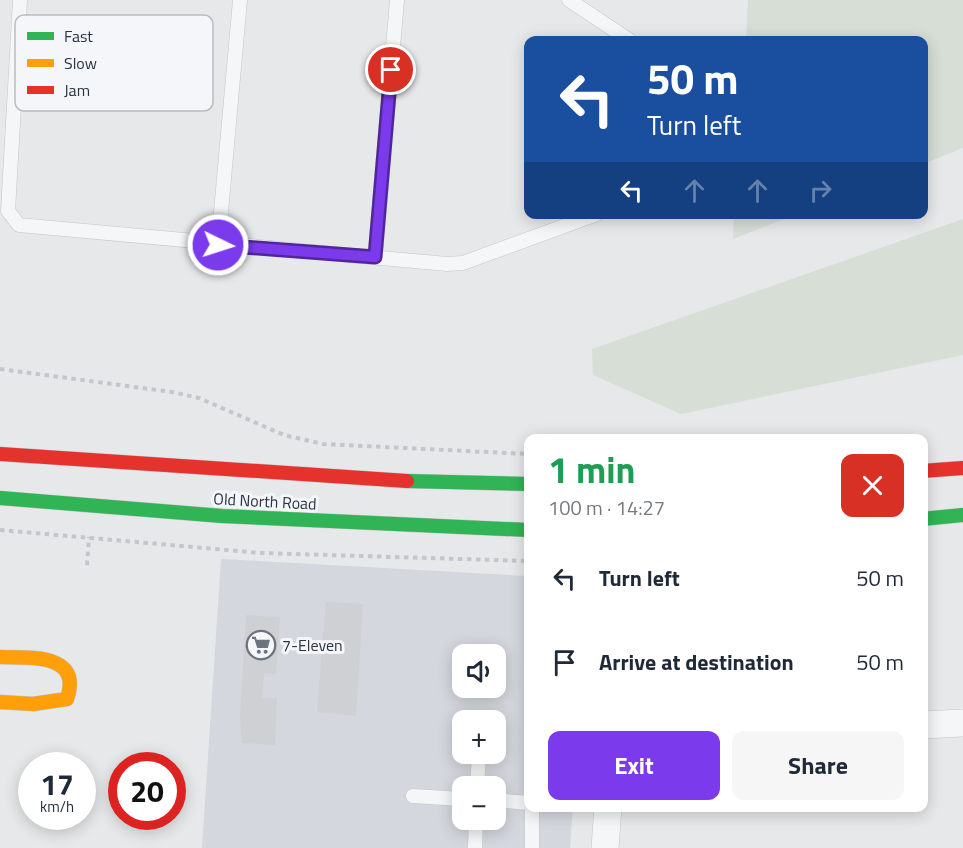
<!DOCTYPE html>
<meta charset="utf-8">
<style>
body{margin:0;font-family:"Titillium Web",sans-serif;background:#f6f6f7;color:#1f2937;height:100vh;display:flex;flex-direction:column;font-size:22px;white-space:nowrap}
*{box-sizing:border-box;margin:0}
p{font-size:20px;color:#747a83}
.icon{flex:none;width:33px;height:33px;fill:none;stroke:currentColor;stroke-width:2;stroke-linecap:round;stroke-linejoin:round}
.map{position:relative;flex:1;overflow:hidden}
.sheet{position:absolute;left:524px;top:434px;width:404px;height:378px;display:flex;flex-direction:column;background:#fff;border-radius:12px;box-shadow:0 3px 15px #0003}
.sheet>*{flex:none}
.guide{position:absolute;left:524px;top:36px;width:404px;height:183px;border-radius:12px;box-shadow:0 3px 15px #0003;background:#1a4fa0;color:#fff;overflow:hidden}
.tools{position:absolute;left:452px;top:644px;display:grid;gap:12px}
.tools a{display:grid;place-items:center;width:54px;height:54px;border-radius:12px;background:#fff;box-shadow:0 3px 15px #0003;font-size:30px}
.speed{position:absolute;left:18px;top:752px;display:flex;gap:12px;font-size:30px;font-weight:700;text-align:center}
.speed>*{display:grid;place-content:center;width:78px;height:78px;border-radius:50%;background:#fff;box-shadow:0 3px 15px #0003;line-height:1}
.speed small{font-size:15px;font-weight:400}
.speed .limit{border:9px solid #d22;background:#fff;color:#111}
.pin{position:absolute;display:grid;place-items:center;width:51px;height:51px;color:#fff;margin:-26px;border:3px solid #fff;border-radius:50%;box-shadow:0 2px 6px #0007}
.me{position:absolute;width:66px;margin:-33px;rotate:94deg;stroke-linejoin:round;filter:drop-shadow(0 0 4px #0008)}
.turn{display:flex;align-items:center;gap:21px;height:126px;padding:0 24px;font-size:27px}
.turn .icon{width:78px;height:78px;stroke-width:2.5}
.turn b{display:block;font-size:42px;line-height:51px}
.lanes{display:flex;align-items:center;height:57px;padding:0 24px;background:#0003;justify-content:center;gap:30px;direction:ltr}
.lanes .off{opacity:.35}
.round{display:grid;place-items:center;flex:none;width:63px;height:63px;border-radius:12px;background:#f6f6f7}
.overview{display:flex;align-items:center;justify-content:space-between;height:102px;padding:0 24px}
h1{font-size:36px;font-weight:700;line-height:45px;color:#1e9e55}
.primary-button{display:flex;gap:12px;margin-top:auto;padding:12px 24px}
.primary-button a{flex:1;height:69px;border-radius:12px;background:#7c3aed;color:#fff;font-size:24px;font-weight:700;line-height:69px;text-align:center}
.primary-button a+a{background:#f6f6f7;color:#1f2937}
ul{padding:0;list-style:none}
li{display:flex;align-items:center;gap:18px;height:84px;padding:0 24px}
li div{flex:1}
li b{display:block;font-size:22px}
li em{font-style:normal}
.map>svg:first-child{display:block}
.built{fill:#d4d7dd;fill-rule:evenodd}
.green{fill:#d6ded6}
.building{fill:#ced0d3}
.lines{fill:none;stroke-linecap:round;stroke-linejoin:round}
.lane-casing{stroke:#c4c6c8;stroke-width:15}
.street-casing{stroke:#c4c6c8;stroke-width:28}
.fast-casing{stroke:#c4c6c8;stroke-width:15}
.slow-casing{stroke:#c4c6c8;stroke-width:15}
.jam-casing{stroke:#c4c6c8;stroke-width:15}
.path{stroke:#c5c6ca;stroke-width:4;stroke-dasharray:4.5 4.5;stroke-linecap:butt}
.lane{stroke:#f5f6f7;stroke-width:14}
.street{stroke:#f5f6f7;stroke-width:27}
.fast{stroke:#30b455;stroke-width:14}
.slow{stroke:#ff9f0a;stroke-width:14}
.jam{stroke:#e5322d;stroke-width:14}
.route-casing{stroke:#51269a;stroke-width:15}
.route{stroke:#7c3aed;stroke-width:10}
.labels{text-anchor:middle;stroke-width:6;stroke-linejoin:round;paint-order:stroke}
.street-label{font-size:16px;fill:#2b3445;stroke:#f4f6f9}
.poi-label{font-size:16px;fill:#2b3445;stroke:#f4f6f9;text-anchor:start}
.key{fill:#f4f6f9;stroke:#b8bcc3;stroke-width:1.5}
.key-label{font-size:16px;fill:#2b3445}
</style>
<div class="map">
<svg width="963" height="848" viewBox="0 0 963 848">
<rect width="100%" height="100%" fill="#e6e8ea"/>
<!-- built -->
<path class="built" d="M221,559l307,17v231h45l-3,41h-368zM462,654h33v33h-33zM462,720h33v33h-33zM462,786h33v33h-33z"/>
<!-- green -->
<path class="green" d="M748,0h215v148l-40,16 -1,-124h-176z
M734,215v-1l61,1 -62,24z
M963,219v136l-282,59 -88,-39 -1,-26z"/>
<!-- building -->
<path class="building" d="M326,602l37,2 -7,112 -39,-4z
M246,615l34,2 -4,57 -12,-1 -1,12 -1,13h15l-2,47 -33,-2 -2,-25z"/>
<g class="lines">
<!-- lane casing -->
<g class="lane-casing">
<path id="lane" d="M20,0l-12,211 11,14 428,39 16,-1 134,-49
M569,0l60,40
M218,245l22,-245
M375,257l22,-257
M477,786l2,-33
M413,796l49,3
M495,800l33,3
M475,848l1,-29
M532,848v-41"/>
</g>
<!-- street casing -->
<g class="street-casing">
<path id="street" d="M922,725l41,-2
M605,848l3,-41"/>
</g>
<!-- fast casing -->
<g class="fast-casing">
<path id="fast" d="M407,481l121,3
M0,498l222,18 306,14
M922,519l41,-4"/>
</g>
<!-- slow casing -->
<g class="slow-casing">
<path id="slow" d="M0,657c31,1 82,-4 67,42l-34,5 -33,-2"/>
</g>
<!-- jam casing -->
<g class="jam-casing">
<path id="jam" d="M0,454l407,27
M922,471l41,-3"/>
</g>
<!-- path -->
<path class="path" d="M0,369l172,23 27,6 85,37 39,9 205,10
M0,530l261,23 267,8
M87,565l2,-28"/>
<!-- lane -->
<use href="#lane" class="lane"/>
<!-- street -->
<use href="#street" class="street"/>
<!-- fast -->
<use href="#fast" class="fast"/>
<!-- slow -->
<use href="#slow" class="slow"/>
<!-- jam -->
<use href="#jam" class="jam"/>
</g>
<g class="lines">
<!-- route casing -->
<g class="route-casing">
<path id="route" d="M218,245l157,12 16,-187"/>
</g>
<!-- route -->
<use href="#route" class="route"/>
</g>
<!-- icons -->
<defs>
<g id="supermarket-ring" transform="scale(1.5)"><circle r="9.5" fill="#f4f6f9" stroke="#6c737f" stroke-width="1.5"/><path d="M-6-5.5h2.5l.6 2H6L4.5 2H-2.5L-4.4-4H-6ZM-1.5 3.2a1.3 1.3 0 1 0 .1 0ZM3 3.2a1.3 1.3 0 1 0 .1 0Z" fill="#6c737f"/></g>
</defs>
<g fill-rule="evenodd">
<use href="#supermarket-ring" x="261" y="645"/>
</g>
<g class="labels">
<!-- street labels -->
<g class="street-label">
<text transform="translate(265 501) rotate(3)" y="6">Old North Road</text>
</g>
<!-- poi labels -->
<g class="poi-label">
<text x="282" y="651">7-Eleven</text>
</g>
</g>
<!-- legend -->
<rect x="15" y="15" width="198" height="96" rx="9" class="key"/>
<rect x="27" y="32" width="27" height="8" fill="#30b455"/>
<rect x="27" y="59" width="27" height="8" fill="#ff9f0a"/>
<rect x="27" y="86" width="27" height="8" fill="#e5322d"/>
<g class="key-label">
<text x="64" y="42">Fast</text>
<text x="64" y="69">Slow</text>
<text x="64" y="96">Jam</text>
</g>
</svg>
<div class="tools">
<a><svg class="icon" aria-label="sound" viewBox="0 0 24 24"><path d="M4 9h4l5-4v14l-5-4H4zM17 9q2 3 0 6"/></svg></a>
<a>+</a>
<a>−</a>
</div>
<div class="speed"><div>17<small>km/h</small></div><div class="limit">20</div></div>
<div class="pin" style="left:391px;top:70px;background:#d93025"><svg class="icon" aria-label="arrive" viewBox="0 0 24 24"><path d="M6 21V4h12l-3 4 3 4H6"/></svg></div>
<svg class="me" style="left:218px;top:245px" viewBox="-20 -20 40 40"><circle r="17" fill="#7c3aed" stroke="#fff" stroke-width="3"/><path d="M0-11L8 9 0 5-8 9z" fill="#fff"/></svg>
<div class="guide">
<div class="turn"><svg class="icon" aria-label="left" viewBox="0 0 24 24"><path d="M17 20v-9H6M10 6l-5 5 5 5"/></svg><div><b>50 m</b>Turn left</div></div>
<div class="lanes"><svg class="icon" aria-label="left" viewBox="0 0 24 24"><path d="M17 20v-9H6M10 6l-5 5 5 5"/></svg><svg class="icon off" aria-label="ahead" viewBox="0 0 24 24"><path d="M12 20V5M6 11l6-6 6 6"/></svg><svg class="icon off" aria-label="ahead" viewBox="0 0 24 24"><path d="M12 20V5M6 11l6-6 6 6"/></svg><svg class="icon off" aria-label="right" viewBox="0 0 24 24"><path d="M7 20v-9h11M14 6l5 5-5 5"/></svg></div>
</div>
<section class="sheet">
<div class="overview"><div><h1>1 min</h1><p>100 m · 14:27</p></div><a class="round" style="background:#d93025;color:#fff"><svg class="icon" aria-label="close" viewBox="0 0 24 24"><path d="M6 6l12 12M18 6L6 18"/></svg></a></div>
<ul>
<li><svg class="icon" aria-label="left" viewBox="0 0 24 24"><path d="M17 20v-9H6M10 6l-5 5 5 5"/></svg><div><b>Turn left</b></div><em>50 m</em></li>
<li><svg class="icon" aria-label="arrive" viewBox="0 0 24 24"><path d="M6 21V4h12l-3 4 3 4H6"/></svg><div><b>Arrive at destination</b></div><em>50 m</em></li>
</ul>
<div class="primary-button"><a>Exit</a><a>Share</a></div>
</section>
</div>
